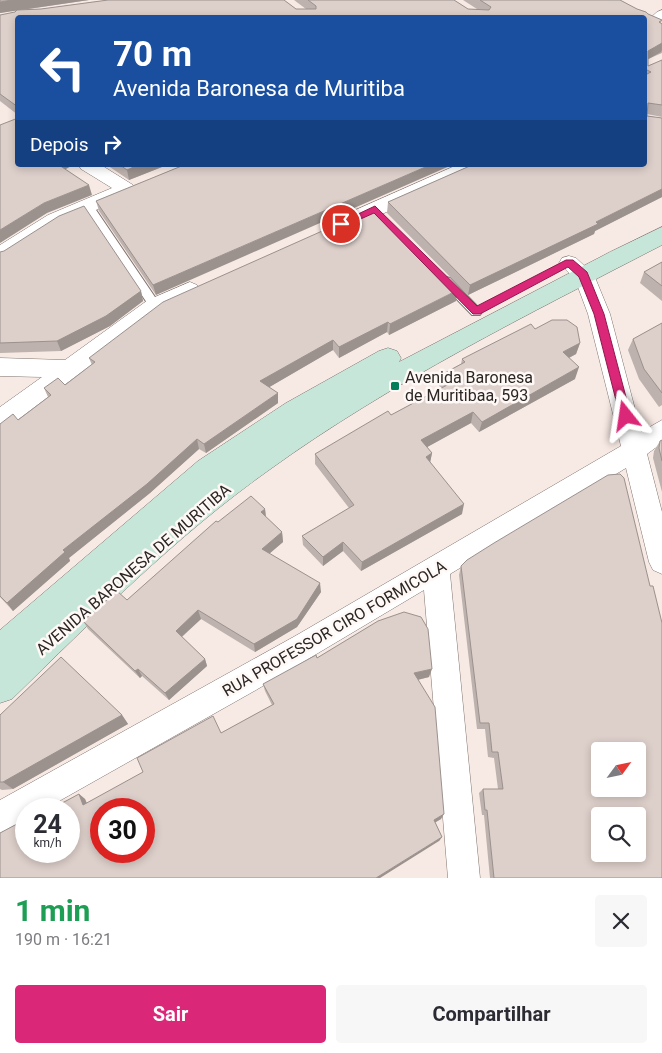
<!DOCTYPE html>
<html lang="pt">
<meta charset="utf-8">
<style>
body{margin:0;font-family:Roboto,sans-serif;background:#f7f7f7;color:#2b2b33;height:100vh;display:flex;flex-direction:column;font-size:19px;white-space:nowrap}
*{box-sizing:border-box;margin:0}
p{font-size:16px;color:#7c7c81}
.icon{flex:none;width:28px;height:28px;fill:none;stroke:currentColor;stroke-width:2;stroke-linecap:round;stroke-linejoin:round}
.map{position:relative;height:878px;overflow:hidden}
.side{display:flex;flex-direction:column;background:#fff;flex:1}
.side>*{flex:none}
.top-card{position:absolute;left:15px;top:15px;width:632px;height:152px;border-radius:5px;box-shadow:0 2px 8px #0003;background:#1a4fa0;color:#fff;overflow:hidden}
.needle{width:32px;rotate:57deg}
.buttons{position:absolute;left:591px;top:742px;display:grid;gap:10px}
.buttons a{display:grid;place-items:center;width:55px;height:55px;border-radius:5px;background:#fff;box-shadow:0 2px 8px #0003;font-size:25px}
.speed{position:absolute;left:15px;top:798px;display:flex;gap:10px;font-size:25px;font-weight:700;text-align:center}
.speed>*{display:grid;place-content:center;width:65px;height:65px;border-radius:50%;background:#fff;box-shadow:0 2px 8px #0003;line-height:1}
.speed small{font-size:12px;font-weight:400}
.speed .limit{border:8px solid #d22;background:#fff;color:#111}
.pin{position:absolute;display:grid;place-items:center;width:42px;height:42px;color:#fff;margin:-21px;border:2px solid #fff;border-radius:50%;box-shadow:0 1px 5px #0007}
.me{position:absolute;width:55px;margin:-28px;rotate:345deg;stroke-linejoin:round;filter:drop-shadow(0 0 4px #0008)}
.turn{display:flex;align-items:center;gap:18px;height:105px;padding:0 15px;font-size:22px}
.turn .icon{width:65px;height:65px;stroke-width:2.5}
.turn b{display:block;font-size:35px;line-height:42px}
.then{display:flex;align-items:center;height:48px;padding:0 15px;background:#0003;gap:10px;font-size:19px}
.round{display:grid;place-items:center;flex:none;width:52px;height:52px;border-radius:5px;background:#f7f7f7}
.summary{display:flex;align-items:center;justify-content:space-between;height:85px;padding:0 15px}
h1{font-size:30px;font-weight:700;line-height:38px;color:#1e9e55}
.cta{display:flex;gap:10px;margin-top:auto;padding:10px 15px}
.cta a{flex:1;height:58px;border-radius:5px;background:#db2777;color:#fff;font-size:20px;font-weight:700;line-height:58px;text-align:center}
.cta a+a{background:#f7f7f7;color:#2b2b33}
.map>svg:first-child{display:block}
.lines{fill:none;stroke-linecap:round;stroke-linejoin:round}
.lane-casing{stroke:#80746f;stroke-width:2}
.street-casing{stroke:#80746f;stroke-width:1}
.secondary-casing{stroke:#80746f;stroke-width:1}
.lane{fill:#fff;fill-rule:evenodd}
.street{fill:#fff;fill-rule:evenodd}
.secondary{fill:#c7e6da;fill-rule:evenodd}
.wall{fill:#beb2ae}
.shaded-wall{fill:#9b918d}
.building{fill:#ddcfca;stroke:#9b918d;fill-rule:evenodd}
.route{fill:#db2777;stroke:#8e194d}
.poi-dot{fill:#057e5c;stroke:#fef8f6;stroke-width:2}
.labels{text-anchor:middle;stroke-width:5;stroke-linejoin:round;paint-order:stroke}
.poi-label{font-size:16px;fill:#2b2624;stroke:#fef8f6;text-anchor:start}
.street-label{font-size:16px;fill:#2b2624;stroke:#fef8f6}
</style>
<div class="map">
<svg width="662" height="878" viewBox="0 0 662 878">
<rect width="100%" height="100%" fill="#f7e9e3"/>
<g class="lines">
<!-- lane casing -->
<g class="lane-casing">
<path id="lane" d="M88,203l4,1 67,99 2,3 -2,3h-8l-68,-103z
M446,277l4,1 30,31 2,3 -2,3h-8l-30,-31 -1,-3z"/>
</g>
<!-- street casing -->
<g class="street-casing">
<path id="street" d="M662,10v13l-7,3 -6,-2 -2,-3 10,-9z
M79,165h22l32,20 2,4 -3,5 -70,31 -55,35 -7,2v-17l48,-30 64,-27 -31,-19z
M457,165h25l-2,4 -124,57 -7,2 -7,-2 -3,-5 3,-5z
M569,256l7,2 18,17 16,39 31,118 21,-12v23l-15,11 15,58v62l-9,-4 -4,-8 -23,-94 -176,106 30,304h-32l-24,-288 -168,100 -211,119h-19v10l-26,14v-33l297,-165 324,-189 -33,-132 -13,-35 -16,-16 3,-5z
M190,282l7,3 3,5 -3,5 -35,17 -154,115 -8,3v-23l42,-30 -42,-1v-18l65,2 83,-60z"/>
</g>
<!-- secondary casing -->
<g class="secondary-casing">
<path id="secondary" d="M662,227v18c-133,69 -271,137 -393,225 -93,66 -175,149 -257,229l-12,4v-73l198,-169 88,-58 93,-52 9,-3 9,3 4,7 -2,4 211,-110z"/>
</g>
<!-- lane -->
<use href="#lane" class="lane"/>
<!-- street -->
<use href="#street" class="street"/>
<!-- secondary -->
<use href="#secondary" class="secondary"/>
</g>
<!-- wall -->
<path class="wall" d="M0,0h89l-67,10 19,-1 67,-9h176l12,9h10l-12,-9h160l14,9h9l-14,-9h157l17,9 9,3 2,2 14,6 -1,4h1v29l-14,6v7l14,-6v57l-15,-3v2l15,2v79l-67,34 -1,3 -126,61 -81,-82 1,-11 84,-37h173v-147h-627v97l-18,-14v-86l15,-3 1,-2 -16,3z
M107,165h60l-38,15z
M184,165l-28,130 -57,-84 -3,-10z
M0,252l141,39 2,10 -33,25 -49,25 -61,2z
M662,262v39l-22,-18 4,-11z
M456,301l-67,34 -2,-3 -48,26 -6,-8 -64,37 9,6v10l-72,50 -7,-4 -49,44 -81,65 1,3 -57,50 -13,-14v-173l18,-4 30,-23 -4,-9 21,-3 27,-20 -3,-7z
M662,323v82l-3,2 -20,-28 -11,-29 5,-11z
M535,329l45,14 -4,11 -7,4 6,21 -96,53 -8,-9 -44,24 5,6 -2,9 32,52 -101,57 -18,-20 -20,15 -20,-21 -1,-9 47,-28 -34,-44v-10l76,-39 50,-27 -2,-2 2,-11 20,-11 1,-5z
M662,440v52l-9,-34 1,-7 6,-10z
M265,509l1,8 16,15 1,10 -14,12 52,38 -24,35 -42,25 -54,-33 -19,18 23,22 2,7 -38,34 -27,-24 -2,2 -52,-49 -5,-8 44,-21 91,-78z
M461,566l201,312h-172l-6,-63h-2l-3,-22 4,-4h15l-4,-31 -6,-1 -3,-28h-8l-18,-154z
M317,658l112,19 -11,3 23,139 -6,3 7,15 -3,4 -419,-15 59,-32 6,5 2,4 134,-70 51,-28 -7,-14 -2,-7z
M0,715h122l6,9 -115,65 -11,1 -2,-1z"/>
<!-- shaded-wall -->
<path class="shaded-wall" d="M12,0h77l-89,13v-11z
M662,43v7l-1,2 -16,9 3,-10z
M56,165h17l-14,8z
M138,165h29l-38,15 -2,-10z
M430,165h22l-296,130 -3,-10z
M89,185l3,10 -45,18 -47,30v-13l44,-27z
M662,189v8l-67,34 -1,3 -126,61 2,-10z
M458,290l-2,11 -67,34 1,-11z
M141,291l2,10 -33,25 -49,25 -4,-10z
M388,322l-1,10 -48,26v-11z
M333,340v10l-72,42 -1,-11z
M580,343l-4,11 -17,9 4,-11z
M579,367l-4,12 -96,53 3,-10z
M278,393v10l-72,50 -2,-9z
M473,412l-2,11 -51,28 1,-11z
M197,439l2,10 -49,44 -81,65 1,3 -57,50 -6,-8 56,-53z
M432,453l-2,10 -4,-6z
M464,504l-2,10 -101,57 1,-9z
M265,509l1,10 -5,-7z
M282,532l1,10 -20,17 -1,-10z
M343,542v9l-20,15v-9z
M320,583l1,9 -24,35 -42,25 -1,-8z
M198,610l3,9 -22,20 -3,-8z
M205,659l2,7 -38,34 -4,-7z
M138,669l4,7 -2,2 -5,-7z
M432,669l-3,8 -17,4 2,-8z
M122,715l6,9 -115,65 -10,-7z
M79,794l6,5 4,11 -6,-5z
M444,814l-3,5 -10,6 3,-5z
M442,837l-3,4 -59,37h-4z"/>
<!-- building -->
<path class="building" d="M0,0h12l-12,2z
M108,0h176l12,9h20v-3l-8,-6h146l14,9 21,1 2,-3 -11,-7h140l17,9 9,3 2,2 14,6 -3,2 3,2v19l-14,8v15l14,-6v45l-14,-2 -1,13 15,2v71l-66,33 2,2 -128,61 -82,-83 84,-37h173v-90l6,-3 -6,-3v-51h-627v89l-18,-13v-79l15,-3 2,-2 24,-1z
M18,118v47h41l30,20 -45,18 -44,27v-105z
M120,165h18l-11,5z
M184,165h246l-277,120 -57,-84z
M84,206l57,85 -35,25 -49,25 -57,2v-91l4,-1 55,-35z
M376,207l82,83 -68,34 -2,-2 -49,25 -6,-7 -73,41 18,12 -74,51 -7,-5 -50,45 -84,66 2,2 -58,51 -7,-7v-172l13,-10 5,6 33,-25 -7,-7 14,-10 7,7 30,-23 -6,-4 74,-56z
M662,262v24l-18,-14z
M552,320h15l10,7 3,16 -17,9 16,15 -97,55 -9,-10 -52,28 11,13 -6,4 38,47 -102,58 -19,-20 -20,15 -21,-21 52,-31 -39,-51 73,-43 3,4 58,-31 -8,-9 24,-13 -3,-3 69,-35 4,5z
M662,323v70l-18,-24 -11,-30z
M662,440v21l-3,-13 1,-7z
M620,474l4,4 26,108h3l9,37v255h-168l-7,-68h-2l-2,-21h20l-5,-37h-6l-3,-29h-9l-19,-157 6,-6 27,-17 114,-68zM600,751h38v38h-38zM600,816h38v38h-38z
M251,496l14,13 -4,3 21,20 -20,17 58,34 -23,36 -43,25 -56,-34 -22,21 29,28 -40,34 -27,-24 -3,2 -52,-50 34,-30 10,9 89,-79 2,1z
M404,612l17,5 7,12 4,40 -18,4 21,34 9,107 -10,6 8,17 -66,41h-376v-45l17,-9 1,3 8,-4v28h43v-42h-18l28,-15 4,11 60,-33 -6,-14 76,-42 8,17 53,-29 -11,-20 53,-29 1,3 61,-37zM101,809h43v42h-43z
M61,657l61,58 -119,67h-3v-67z"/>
<!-- route -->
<path class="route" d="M375,206l102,100 89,-46h7l14,12 17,42 27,102 -1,4 -4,1 -6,-5 -26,-102 -15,-37 -11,-10 -88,47h-7l-99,-101 -29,13 -4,1 -4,-3z"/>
<!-- markers -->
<rect class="poi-dot" x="390" y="381" width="10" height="10" rx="2.5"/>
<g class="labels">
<!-- poi labels -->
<g class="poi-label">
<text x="405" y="383">Avenida Baronesa<tspan x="405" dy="18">de Muritibaa, 593</tspan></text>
</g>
<!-- street labels -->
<g class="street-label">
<text transform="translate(133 569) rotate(-41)" y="6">AVENIDA BARONESA DE MURITIBA</text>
<text transform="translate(334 628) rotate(-30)" y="6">RUA PROFESSOR CIRO FORMICOLA</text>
</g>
</g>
</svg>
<div class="buttons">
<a><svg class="needle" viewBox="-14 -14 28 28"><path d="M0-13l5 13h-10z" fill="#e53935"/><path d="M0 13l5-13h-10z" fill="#7c7c81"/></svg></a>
<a><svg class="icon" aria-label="search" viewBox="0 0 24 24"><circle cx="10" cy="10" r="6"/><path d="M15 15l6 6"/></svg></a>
</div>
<div class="speed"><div>24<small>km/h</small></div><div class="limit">30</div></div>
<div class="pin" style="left:341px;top:224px;background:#d93025"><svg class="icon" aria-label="arrive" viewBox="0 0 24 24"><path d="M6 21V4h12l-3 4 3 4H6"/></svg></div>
<svg class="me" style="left:626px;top:416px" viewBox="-20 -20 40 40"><path d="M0-17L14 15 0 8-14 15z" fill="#db2777" stroke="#fff" stroke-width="4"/></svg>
<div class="top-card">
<div class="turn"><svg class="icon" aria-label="left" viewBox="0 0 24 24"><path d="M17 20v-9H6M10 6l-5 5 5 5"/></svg><div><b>70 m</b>Avenida Baronesa de Muritiba</div></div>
<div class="then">Depois<svg class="icon" aria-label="right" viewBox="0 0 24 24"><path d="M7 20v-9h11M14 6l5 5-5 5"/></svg></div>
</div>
</div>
<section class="side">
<div class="summary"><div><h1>1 min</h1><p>190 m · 16:21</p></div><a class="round"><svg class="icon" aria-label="close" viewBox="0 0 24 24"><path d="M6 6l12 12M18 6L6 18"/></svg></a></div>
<div class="cta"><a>Sair</a><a>Compartilhar</a></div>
</section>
